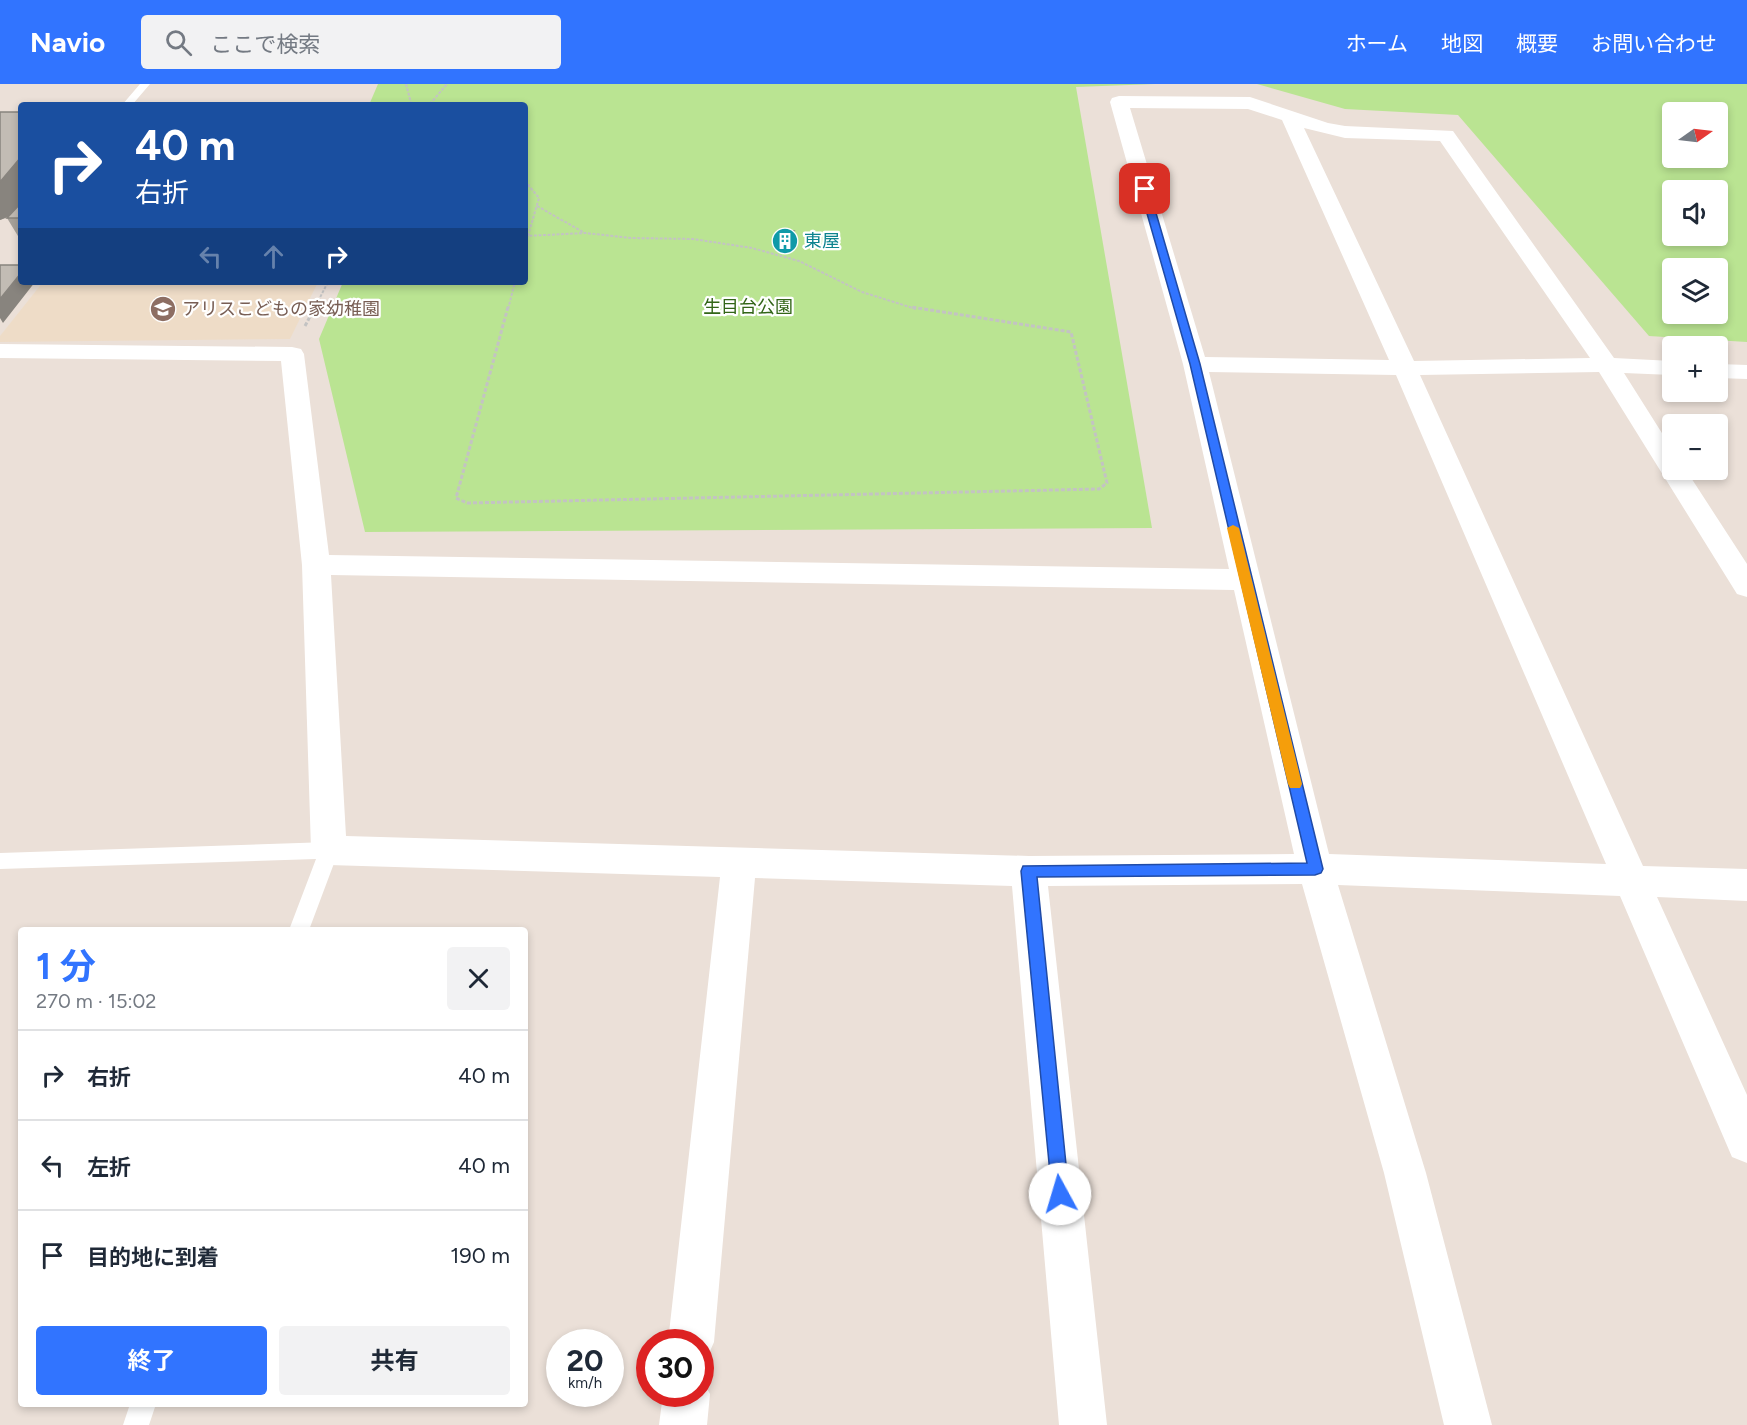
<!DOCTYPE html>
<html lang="ja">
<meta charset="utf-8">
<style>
body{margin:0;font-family:Figtree,"Noto Sans JP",sans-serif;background:#f2f2f3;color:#1f2937;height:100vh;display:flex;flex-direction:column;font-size:22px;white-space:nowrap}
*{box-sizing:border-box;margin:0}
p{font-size:20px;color:#747a83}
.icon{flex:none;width:33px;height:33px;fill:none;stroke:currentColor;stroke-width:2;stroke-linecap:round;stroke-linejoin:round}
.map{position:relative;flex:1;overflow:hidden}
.side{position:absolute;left:18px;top:843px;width:510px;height:480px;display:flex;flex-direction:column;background:#fff;border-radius:6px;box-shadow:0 3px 9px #0003}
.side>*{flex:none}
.hud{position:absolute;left:18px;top:18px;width:510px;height:183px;border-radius:6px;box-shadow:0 3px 9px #0003;background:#1a4fa0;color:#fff;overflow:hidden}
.needle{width:39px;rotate:76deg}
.fabs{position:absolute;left:1662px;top:18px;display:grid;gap:12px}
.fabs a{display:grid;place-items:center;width:66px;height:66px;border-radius:6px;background:#fff;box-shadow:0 3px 9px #0003;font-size:30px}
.speed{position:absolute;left:546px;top:1245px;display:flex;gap:12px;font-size:30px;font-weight:700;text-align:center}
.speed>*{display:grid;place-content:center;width:78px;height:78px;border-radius:50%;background:#fff;box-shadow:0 3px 9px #0003;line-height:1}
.speed small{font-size:15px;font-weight:400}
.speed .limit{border:9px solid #d22;background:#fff;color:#111}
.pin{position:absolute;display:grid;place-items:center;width:51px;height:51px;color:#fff;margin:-26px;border-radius:12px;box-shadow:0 3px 9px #0006}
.me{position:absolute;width:66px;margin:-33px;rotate:354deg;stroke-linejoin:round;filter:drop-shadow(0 0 4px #0008)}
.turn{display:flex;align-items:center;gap:21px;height:126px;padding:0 18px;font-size:27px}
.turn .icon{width:78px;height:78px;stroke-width:2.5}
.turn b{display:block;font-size:42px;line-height:51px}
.lanes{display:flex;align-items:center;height:57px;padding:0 18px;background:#0003;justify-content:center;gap:30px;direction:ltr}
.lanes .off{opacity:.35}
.round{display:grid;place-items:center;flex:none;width:63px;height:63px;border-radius:6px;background:#f2f2f3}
.summary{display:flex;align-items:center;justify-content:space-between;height:102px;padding:0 18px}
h1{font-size:36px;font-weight:700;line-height:45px;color:#3174ff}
.primary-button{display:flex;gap:12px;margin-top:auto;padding:12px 18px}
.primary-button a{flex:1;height:69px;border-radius:6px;background:#3174ff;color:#fff;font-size:24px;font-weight:700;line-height:69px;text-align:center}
.primary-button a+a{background:#f2f2f3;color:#1f2937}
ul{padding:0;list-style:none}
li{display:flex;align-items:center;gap:18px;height:90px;padding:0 18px;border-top:2px solid #e0e1e3}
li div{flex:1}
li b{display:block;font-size:22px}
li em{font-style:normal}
header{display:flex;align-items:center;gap:36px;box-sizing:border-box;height:84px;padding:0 30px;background:#3174ff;color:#fff}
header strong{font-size:28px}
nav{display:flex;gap:33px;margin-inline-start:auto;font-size:21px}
.search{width:420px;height:54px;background:#f2f2f3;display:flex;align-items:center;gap:15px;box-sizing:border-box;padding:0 21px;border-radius:6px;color:#747a83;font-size:22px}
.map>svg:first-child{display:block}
.education{fill:#eedcc7}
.green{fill:#bae492;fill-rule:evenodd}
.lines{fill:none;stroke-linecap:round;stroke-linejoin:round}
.path-far1{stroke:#c3c3c3;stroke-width:2;stroke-dasharray:3 1.5;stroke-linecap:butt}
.path{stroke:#c3c3c3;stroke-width:3;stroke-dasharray:4 2;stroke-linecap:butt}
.lane{fill:#fff;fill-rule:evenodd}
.street{fill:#fff;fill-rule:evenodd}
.wall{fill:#a7a29b}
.shaded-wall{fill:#88847e}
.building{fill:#c2bcb4;stroke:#88847e;stroke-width:1.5}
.route{fill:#3174ff;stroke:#204ba6;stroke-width:1.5}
.slow{fill:#f59e0b}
.labels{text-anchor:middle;stroke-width:4.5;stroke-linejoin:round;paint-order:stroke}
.far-culture-label{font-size:18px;fill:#0d838f;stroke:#fff;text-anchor:start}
.far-park-label{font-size:18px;fill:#326517;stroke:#fff}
.far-education-label{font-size:18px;fill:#785e54;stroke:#fff;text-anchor:start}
</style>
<header>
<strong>Navio</strong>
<div class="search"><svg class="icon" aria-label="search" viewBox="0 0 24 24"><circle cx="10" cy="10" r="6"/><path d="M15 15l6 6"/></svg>ここで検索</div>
<nav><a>ホーム</a><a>地図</a><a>概要</a><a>お問い合わせ</a></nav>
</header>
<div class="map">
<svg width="1747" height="1341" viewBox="0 0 1747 1341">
<rect width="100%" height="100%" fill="#ebe0d8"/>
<!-- education -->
<path class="education" d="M43,198h275l-28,57 -290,3v-6z"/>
<!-- green -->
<path class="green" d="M378,0h777l-79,3 76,441 -787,4 -46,-193 24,-57h182v-177h-156z
M1257,0h490v258l-98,-6 -191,-221 -113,-6zM1672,28h46v46h-46zM1672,106h46v46h-46zM1672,184h46v46h-46z"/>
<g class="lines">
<!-- path-far1 -->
<path class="path-far1" d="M406,0l5,19
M365,19l74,2
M430,20l17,-20
M525,97l14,17 -14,48
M537,122l46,26
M525,152l60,-3 46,5 62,1 59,9 47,13 63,31 54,17
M314,225l14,-27
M508,225l7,-27"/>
<!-- path -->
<path class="path" d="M508,223l-52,191 11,5 632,-14 8,-6 -36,-151 -160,-25
M305,242l10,-19"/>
<!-- lane -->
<path class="lane" d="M140,0h10l-18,21h-10z
M329,758l7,2 3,6 -30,80h-20l27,-71 -316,10v-16z
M130,1320h26l-7,21h-26z"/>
<!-- street -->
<path class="street" d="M1119,12l131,1 78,26 17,3 108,5 161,227 58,3v14l-48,-2 48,76v21h14l61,94v33l-10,-3 -138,-222 -179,3 223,491 104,3v32l-90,-4 90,198v68l-15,-6 -112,-261 -282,-11 88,288 66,252h-48l-60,-252 -82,-289 -254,2 59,539h-48l-47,-539 -257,-8 -41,464 -7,16 -7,3v-19h-32l52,-465 -391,-12 -12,-4 -6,-11 -9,-285 -21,-204 -281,-3v-14l292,3 9,2 3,5 25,201 900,14 -46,-205 -73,-262 2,-4zM1130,24l118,1 34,11 107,240 -184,-3zM1304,44l41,10 95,3 150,217 -176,3zM1209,288l187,3 210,489 -277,-10zM331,491l903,15 60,264 -265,2 -683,-20z
M1718,280l29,1v14l-29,-1z
M700,1292l10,18 -3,31h-48l4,-31h37z"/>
</g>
<!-- wall -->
<path class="wall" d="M0,28h21v129l-14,-23 1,-1 -8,3z
M776,151l18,4 -6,7 -12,-3z"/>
<!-- shaded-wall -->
<path class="shaded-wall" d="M21,73v46l-11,13 -10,4v-38z
M794,147v8l-6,7 -1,-8z
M21,189v9h14l-32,41 -3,-5v-19z"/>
<!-- building -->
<path class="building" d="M0,28h21v45l-21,25z
M21,119v15h-14z
M782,145l12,2 -7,7 -11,-3z
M0,181h21v8l-21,26z"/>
<!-- route -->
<path class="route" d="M1145,102l4,3 51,175 123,505 -2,4 -6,2 -278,2 32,317 -2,6 -7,3 -6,-3 -2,-6 -31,-323 2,-5 284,-3 -117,-499 -50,-175z"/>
<!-- slow -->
<path class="slow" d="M1233,441l6,3 63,256 -2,4h-10l-2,-4 -61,-256z"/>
<!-- icons -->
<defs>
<g id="building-disc" transform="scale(1.35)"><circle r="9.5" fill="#0f9aa8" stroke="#fff"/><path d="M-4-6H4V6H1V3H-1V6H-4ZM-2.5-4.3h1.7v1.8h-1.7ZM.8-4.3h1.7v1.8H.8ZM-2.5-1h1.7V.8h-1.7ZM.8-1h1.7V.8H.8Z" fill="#fff"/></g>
<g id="school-disc" transform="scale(1.35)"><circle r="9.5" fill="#8d6e63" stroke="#fff"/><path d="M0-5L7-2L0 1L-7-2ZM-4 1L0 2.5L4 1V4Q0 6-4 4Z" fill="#fff"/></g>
</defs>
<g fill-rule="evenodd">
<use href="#building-disc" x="785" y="157"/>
<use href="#school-disc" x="163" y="225"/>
</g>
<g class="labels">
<!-- far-culture labels -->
<g class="far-culture-label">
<text x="804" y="163">東屋</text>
</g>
<!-- far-park labels -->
<g class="far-park-label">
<text x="748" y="229">生目台公園</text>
</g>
<!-- far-education labels -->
<g class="far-education-label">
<text x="182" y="231">アリスこどもの家幼稚園</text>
</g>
</g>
</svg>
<div class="fabs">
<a><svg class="needle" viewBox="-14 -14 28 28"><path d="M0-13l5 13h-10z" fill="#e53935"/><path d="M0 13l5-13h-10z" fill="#747a83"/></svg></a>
<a><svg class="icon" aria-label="sound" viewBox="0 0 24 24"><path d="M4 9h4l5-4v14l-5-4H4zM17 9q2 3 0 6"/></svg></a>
<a><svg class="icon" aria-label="layers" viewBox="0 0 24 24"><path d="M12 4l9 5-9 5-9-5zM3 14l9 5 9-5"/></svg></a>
<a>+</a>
<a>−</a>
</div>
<div class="speed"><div>20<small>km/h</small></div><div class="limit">30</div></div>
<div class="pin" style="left:1145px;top:105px;background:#d93025"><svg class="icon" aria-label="arrive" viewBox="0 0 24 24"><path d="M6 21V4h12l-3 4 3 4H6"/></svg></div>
<svg class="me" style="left:1060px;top:1110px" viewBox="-20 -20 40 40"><circle r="19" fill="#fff"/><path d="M0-13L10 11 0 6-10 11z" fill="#3174ff"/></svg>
<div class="hud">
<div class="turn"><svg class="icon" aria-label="right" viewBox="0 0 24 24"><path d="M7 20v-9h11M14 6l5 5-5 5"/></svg><div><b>40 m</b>右折</div></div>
<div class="lanes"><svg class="icon off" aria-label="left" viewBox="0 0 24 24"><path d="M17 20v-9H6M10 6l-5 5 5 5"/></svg><svg class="icon off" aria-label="ahead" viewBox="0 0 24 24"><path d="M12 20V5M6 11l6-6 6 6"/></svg><svg class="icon" aria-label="right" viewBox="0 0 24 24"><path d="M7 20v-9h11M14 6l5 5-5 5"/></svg></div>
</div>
<section class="side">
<div class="summary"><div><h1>1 分</h1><p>270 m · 15:02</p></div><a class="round"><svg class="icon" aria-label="close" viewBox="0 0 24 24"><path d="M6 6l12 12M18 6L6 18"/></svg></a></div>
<ul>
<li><svg class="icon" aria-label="right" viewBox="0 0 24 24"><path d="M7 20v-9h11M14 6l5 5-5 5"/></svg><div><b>右折</b></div><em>40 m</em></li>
<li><svg class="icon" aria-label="left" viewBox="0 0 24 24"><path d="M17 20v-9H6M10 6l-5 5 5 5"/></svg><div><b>左折</b></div><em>40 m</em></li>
<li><svg class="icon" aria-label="arrive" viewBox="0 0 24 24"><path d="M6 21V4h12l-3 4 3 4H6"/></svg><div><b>目的地に到着</b></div><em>190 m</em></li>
</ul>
<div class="primary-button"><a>終了</a><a>共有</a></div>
</section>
</div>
